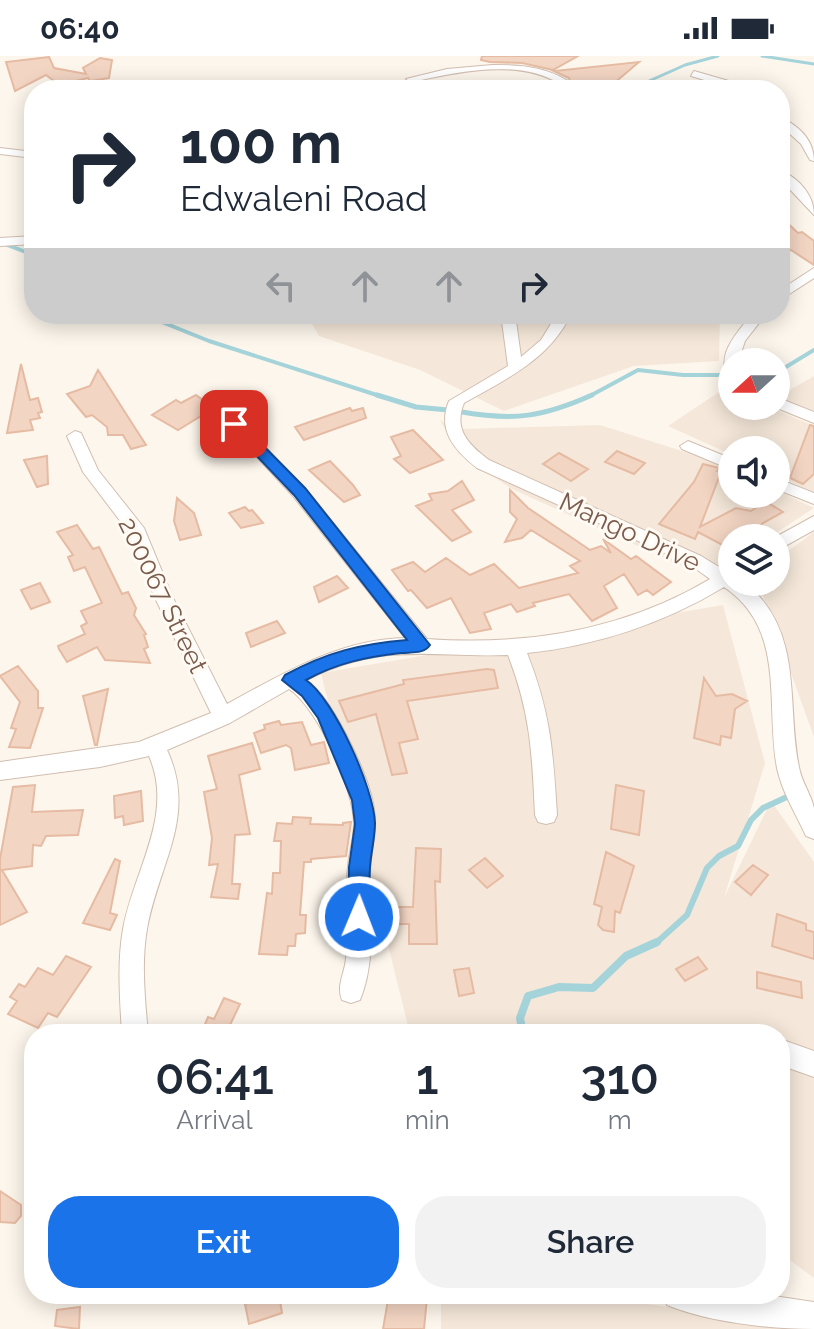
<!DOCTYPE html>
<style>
body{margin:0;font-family:Raleway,sans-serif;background:#f2f2f3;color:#1f2937;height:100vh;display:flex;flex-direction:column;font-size:30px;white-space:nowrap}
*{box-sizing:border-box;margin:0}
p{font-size:26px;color:#747a83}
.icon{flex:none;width:44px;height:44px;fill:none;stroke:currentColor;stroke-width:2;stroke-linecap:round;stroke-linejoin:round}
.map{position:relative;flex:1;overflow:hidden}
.drawer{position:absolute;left:24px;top:968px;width:766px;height:280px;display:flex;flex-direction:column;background:#fff;border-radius:32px;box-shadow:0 4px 20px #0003}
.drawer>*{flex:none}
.banner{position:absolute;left:24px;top:24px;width:766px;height:244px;border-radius:32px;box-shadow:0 4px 20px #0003;background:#fff;color:#1f2937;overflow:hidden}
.needle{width:52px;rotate:249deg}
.tools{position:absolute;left:718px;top:292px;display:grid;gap:16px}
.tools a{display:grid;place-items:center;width:72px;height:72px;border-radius:50%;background:#fff;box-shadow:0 4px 20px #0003;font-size:40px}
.pin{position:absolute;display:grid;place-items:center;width:68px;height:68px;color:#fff;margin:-34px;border-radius:16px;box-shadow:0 4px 12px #0006}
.me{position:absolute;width:88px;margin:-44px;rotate:1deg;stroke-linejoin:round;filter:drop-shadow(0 0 6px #0008)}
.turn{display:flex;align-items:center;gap:28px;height:168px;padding:0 24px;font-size:36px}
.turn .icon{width:104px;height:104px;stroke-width:2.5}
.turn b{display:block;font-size:56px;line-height:68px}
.lanes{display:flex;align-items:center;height:76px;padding:0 24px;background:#0003;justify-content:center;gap:40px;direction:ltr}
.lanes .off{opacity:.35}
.eta{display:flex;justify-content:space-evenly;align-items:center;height:136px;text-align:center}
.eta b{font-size:48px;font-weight:600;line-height:56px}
.button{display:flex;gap:16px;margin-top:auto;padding:16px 24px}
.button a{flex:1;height:92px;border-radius:32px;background:#1a73e8;color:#fff;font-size:32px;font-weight:600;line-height:92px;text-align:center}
.button a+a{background:#f2f2f3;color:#1f2937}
.status{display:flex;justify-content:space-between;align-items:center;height:56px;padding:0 40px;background:#fff;direction:ltr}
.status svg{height:22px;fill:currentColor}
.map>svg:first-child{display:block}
.residential{fill:#f5e8da}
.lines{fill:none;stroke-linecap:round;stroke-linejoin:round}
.stream-far4{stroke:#a5d3da;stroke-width:3}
.stream-far3{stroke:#a5d3da;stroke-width:4}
.stream-far2{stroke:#a5d3da;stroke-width:5}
.stream-far1{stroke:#a5d3da;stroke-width:6}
.stream{stroke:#a5d3da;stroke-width:8}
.building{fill:#f3d5c3;stroke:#e6bba3;stroke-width:2}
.minor-casing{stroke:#d1beb0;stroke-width:2}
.minor{fill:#fff;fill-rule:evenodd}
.route{fill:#1a73e8;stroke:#114b97;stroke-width:2}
.labels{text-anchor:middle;stroke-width:6;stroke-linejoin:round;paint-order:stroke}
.street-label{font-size:26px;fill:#7a5c4d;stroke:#fffaf3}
</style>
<div class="status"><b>06:40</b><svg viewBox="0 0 49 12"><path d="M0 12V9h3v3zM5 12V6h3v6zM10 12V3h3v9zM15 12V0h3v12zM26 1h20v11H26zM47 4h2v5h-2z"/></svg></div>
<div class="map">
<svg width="814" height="1273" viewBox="0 0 814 1273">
<rect width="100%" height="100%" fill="#fdf6ec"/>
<!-- residential -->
<path class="residential" d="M377,258h343l-1,47 -85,5 -130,45 -84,-41 -101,-34 -9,-16z
M814,320v39l-38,-17z
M725,332l7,3v15h35l47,20v67l-38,-18v-25h-44v5l-64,-29z
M440,364l23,14 -2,-5 139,-4 101,32 31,14v23h44v-4l38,18 -46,30h-36v23l-11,7 -144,-66 114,68 -179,-81 -54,-36z
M814,476v205l-56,-155h18v-22z
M723,549l42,158 -41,135 47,-97 43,61v416l-34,-25v-219h-370l-89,-361z
M441,1238h119l254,30v5h-373z"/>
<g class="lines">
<!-- stream-far4 -->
<path class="stream-far4" d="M762,0l52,8
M629,34l56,-25 33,-9"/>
<!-- stream-far3 -->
<path class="stream-far3" d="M0,186l34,13
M142,258l67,27 174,56
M776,317l38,-23
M588,341l50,-27 45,5h44"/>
<!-- stream-far2 -->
<path class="stream-far2" d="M377,339l39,12 32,3
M462,356c52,9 81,5 130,-17"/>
<!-- stream-far1 -->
<path class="stream-far1" d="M655,888l32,-29 20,-47 12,-12 19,-10 13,-26 12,-12 26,-12"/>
<!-- stream -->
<path class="stream" d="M523,978l-3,-16 8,-22 31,-9 34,1 33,-32 31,-14"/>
</g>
<!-- building -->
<path class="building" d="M482,0h96l-25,14 -31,-7 -32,-1 -9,-2z
M49,1l5,11 32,6 -3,-6 17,-10 12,2 -3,18 -19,3 -2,-3 -29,7 -13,-10 -31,16 -9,-29z
M639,6l-33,28h-34l-3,-12 -15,-7z
M780,160l18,17 4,-1 12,9v24l-23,-15 -11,3z
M21,308l9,36 8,-2 4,14 -4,1 2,5 -10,2 3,10 -26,3z
M98,314l39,61 9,14 -15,4 -8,-14h-15l-1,-8 -15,-12 -6,2 -19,-23 23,-8z
M196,339l18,13 -36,22 -26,-15 24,-15 5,3z
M350,352l2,3 11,-3 3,10 -62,22 -9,-13z
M810,369l4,1v48l-11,10 -13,-6z
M413,374l30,30 -33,13 -16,-14 7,-3 -10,-19z
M617,395l28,12 -11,11 -29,-12z
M559,397l29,16 -17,12 -28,-17z
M47,400l1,28 -11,3 -13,-27z
M330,405l23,24 7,10 -16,7 -35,-32z
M703,408l16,4 -2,3 4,1 -21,55 36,-19 15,3 14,-10 18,11 -20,11 -16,15h-15v12l-34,-18 -3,7 -36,-15 35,-42z
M462,425l12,19 -22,10 19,22 -19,9 -36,-35 16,-6 -3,-6 19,-3z
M510,434l18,18 62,42 11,-4 10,7 -8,-14 28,20 5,-3 35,26 -18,13 -6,-5 -9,5 -14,-21 -20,12 13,22 -25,13 -23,-27 -36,9 2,3 -18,6 -6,-8 -27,9 7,16 -21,4 -19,-35 -24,10 -16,-18 -3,1 -16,-21 21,-8 12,10 21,-14 24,17 24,-11 25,24 59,-15 -8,-7 10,-5 -49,-31 -9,8 -17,4 12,-23 -7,-7z
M177,442l17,15 7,22 -21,5 -6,-19z
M245,451l4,4 3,-1 11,13 -22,5 -12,-15z
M77,469l16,24 6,-2 23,47 6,-2 8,16 -2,7 12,19 -2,1 4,12 -4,2 6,14 -45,-3 -8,-13 -30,15 -8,-13 -1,-3 27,-12 -4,-8 6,-3 -6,-12 21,-8 -17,-36 -11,4 -6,-14 5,-2 -16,-23z
M337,520l11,12 -29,14 -5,-15z
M40,527l10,19 -19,7 -10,-19z
M277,565l8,12 -34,14 -5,-14z
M18,610l20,25v17h5l-13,40 -21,-1 7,-18 -5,-1 9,-26 -20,-26z
M487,613l7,1 4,18 -91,13 11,38 -19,4 8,30 -15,2 -16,-61 -28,8 -9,-21 65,-17 -1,-4z
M704,622l12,18 16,-2 15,7 -12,8 -4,29 -10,-2 -1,9 -26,-7z
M108,633l-11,56h-2l-12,-49z
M279,665l2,4 21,-3 9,23 13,-3 5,21 -34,7 -4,-22 -5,-3 -25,8 -7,-20 11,-4 -1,-4z
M252,687l8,26 -21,6 11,59 -15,1 -3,49h8l-2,15 -27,-2 7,-33 -9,1 3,-27 -8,-46 13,-3 -9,-33z
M35,729l-3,27 51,-2 -5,25 -32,1 -5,10 -8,-1 -1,21 -30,4 25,42 -27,13v-66l13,-72z
M616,729l28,6 -5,44 -28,-6z
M141,735l2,30 -19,4 -1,-9 -8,2 -1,-22z
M293,761l18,1 -1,6 33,1v-2l8,-1 -5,34 -35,3v3h-7l-4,53h6l-1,18 -9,1 -1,12h-7l-1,9 -28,-1 8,-61 5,1 1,-21h7l1,-32h-7l3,-18 15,1z
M416,792l25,1 -1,33 -5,-1 2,63h-28v-20h-14v-17h18z
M606,796l28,14 -14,47 -5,-2 -1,21 -11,-2 -5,-5 4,-18 -8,-3z
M485,802l18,18 -16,12 -18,-18z
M115,803l5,2 -10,52 7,2 -7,15 -27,-7z
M753,809l15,10 -17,20 -16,-13z
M777,858l29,10v6l8,2v27l-42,-13z
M66,900l25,11 -34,50 -9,-4 -10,15 -30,-14 9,-13 -7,-4 9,-13 6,3 13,-19 15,7z
M698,901l9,12 -22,12 -9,-12z
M469,912l5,25 -15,3 -5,-26z
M757,916l44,10 1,16 -45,-10z
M224,942l16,6 -10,21 19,9h-48l7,-17 6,2z
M0,1135l21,14v11l-6,7 -15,-1z
M279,1238l3,19 -33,11 -4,-20z
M389,1238l38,4 -3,31h-41z
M80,1251l-1,22 -24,-3 2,-16z"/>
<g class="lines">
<!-- minor casing -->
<g class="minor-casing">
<path id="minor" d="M492,9c27,0 52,1 76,16l1,9h-10l1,-6c-42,-26 -103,-12 -149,-2l-5,-3 41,-10z
M694,15l59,17 1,2h-16l-47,-14z
M780,61c19,9 34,23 34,44l-4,-1 -9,-16 -21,-19z
M0,92l34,4v6l-34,-4z
M780,114c18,8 34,24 34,45l-34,-36z
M34,180v8l-34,2v-8z
M814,212v10l-34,22v-10z
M501,258h14l6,43 20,-17 16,-26h14c-22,46 -65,65 -107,89 -11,27 5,42 25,57l212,96 23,14 8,-2v14c13,0 17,4 26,13 44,48 29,113 41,172 2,14 12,27 15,41 0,9 0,21 0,31l-8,-3c-10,-22 -24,-44 -29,-68 -12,-63 10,-139 -53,-181 -59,36 -128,59 -197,66 24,61 26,98 30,162l-3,7 -8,2 -8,-2 -3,-7c-3,-62 -4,-100 -27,-160 -80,3 -125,-14 -202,25 26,16 61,93 67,123 5,24 -2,45 -3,68 -1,43 7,88 -10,129l-9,3 -9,-3c-6,-15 3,-27 4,-42 1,-30 -1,-61 2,-92 1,-14 6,-28 6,-42 0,-35 -36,-116 -65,-135l-59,34 -63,27c31,66 -9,115 -20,179 -6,34 -2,71 1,105h-26c-2,-34 -5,-71 1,-105 10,-57 52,-114 26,-173l-49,11 -100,13v-18l139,-20 72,-29 -56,-115 -28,-68 -44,-58 -16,-36 8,-5 6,2 17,37 46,58 29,70 54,106c55,-30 113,-65 178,-66l-112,-142 -64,-69v-6h10l66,67 122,151c100,7 197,-9 283,-60l-21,-15 -212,-96c-23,-18 -40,-38 -28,-67l59,-35z
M752,258h14l-21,27 -7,21h-6v15l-5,-1c-10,-24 11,-44 25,-62z
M776,341l38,15v11l-42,-17h4z
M688,385l44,18v11l-50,-21 -2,-3z
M776,422l38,15v11l-38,-15z
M814,460v14l-38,21 -2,-13z
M780,983l34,12v26l-34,-12z
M663,1238h98l53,8v27c-44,0 -106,-7 -147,-24z"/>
</g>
<!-- minor -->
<use href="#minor" class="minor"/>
</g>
<!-- route -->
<path class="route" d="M234,364l5,1 66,67 125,157c-6,9 -18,7 -29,8 -35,4 -64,10 -95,27 28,19 68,109 69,143 0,15 -4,29 -5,44 -1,16 -1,33 -1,50l-3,7 -7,3 -8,-3 -3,-7 1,-50 6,-43 -3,-24 -34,-82 -16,-22 -20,-16 3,-5c42,-23 75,-31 122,-35l-113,-145 -65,-68 -2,-3z"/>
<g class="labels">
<!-- street labels -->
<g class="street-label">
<text transform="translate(630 476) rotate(25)" y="9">Mango Drive</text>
<text transform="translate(163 539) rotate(64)" y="9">200067 Street</text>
</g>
</g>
</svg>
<div class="tools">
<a><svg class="needle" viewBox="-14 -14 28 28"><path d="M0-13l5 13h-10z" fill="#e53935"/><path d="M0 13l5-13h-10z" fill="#747a83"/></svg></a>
<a><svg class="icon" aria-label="sound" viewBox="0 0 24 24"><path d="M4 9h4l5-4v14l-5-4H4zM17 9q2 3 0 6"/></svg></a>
<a><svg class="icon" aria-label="layers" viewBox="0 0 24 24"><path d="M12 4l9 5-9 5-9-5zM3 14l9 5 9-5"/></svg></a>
</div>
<div class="pin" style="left:234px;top:368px;background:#d93025"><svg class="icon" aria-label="arrive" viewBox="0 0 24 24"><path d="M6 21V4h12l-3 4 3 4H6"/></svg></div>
<svg class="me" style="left:359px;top:861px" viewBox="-20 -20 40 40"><circle r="17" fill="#1a73e8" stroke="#fff" stroke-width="3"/><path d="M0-11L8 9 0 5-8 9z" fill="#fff"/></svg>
<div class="banner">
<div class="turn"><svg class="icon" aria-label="right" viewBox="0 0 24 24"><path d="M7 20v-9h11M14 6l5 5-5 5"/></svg><div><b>100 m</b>Edwaleni Road</div></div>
<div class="lanes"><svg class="icon off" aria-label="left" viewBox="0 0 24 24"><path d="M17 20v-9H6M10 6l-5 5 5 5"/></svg><svg class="icon off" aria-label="ahead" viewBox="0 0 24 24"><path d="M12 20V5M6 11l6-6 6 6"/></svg><svg class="icon off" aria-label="ahead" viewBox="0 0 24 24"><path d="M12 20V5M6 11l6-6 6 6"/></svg><svg class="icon" aria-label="right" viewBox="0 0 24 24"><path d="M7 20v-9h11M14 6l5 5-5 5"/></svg></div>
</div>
<section class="drawer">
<div class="eta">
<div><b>06:41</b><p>Arrival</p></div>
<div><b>1</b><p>min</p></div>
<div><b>310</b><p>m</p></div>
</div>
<div class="button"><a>Exit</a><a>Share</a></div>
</section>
</div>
